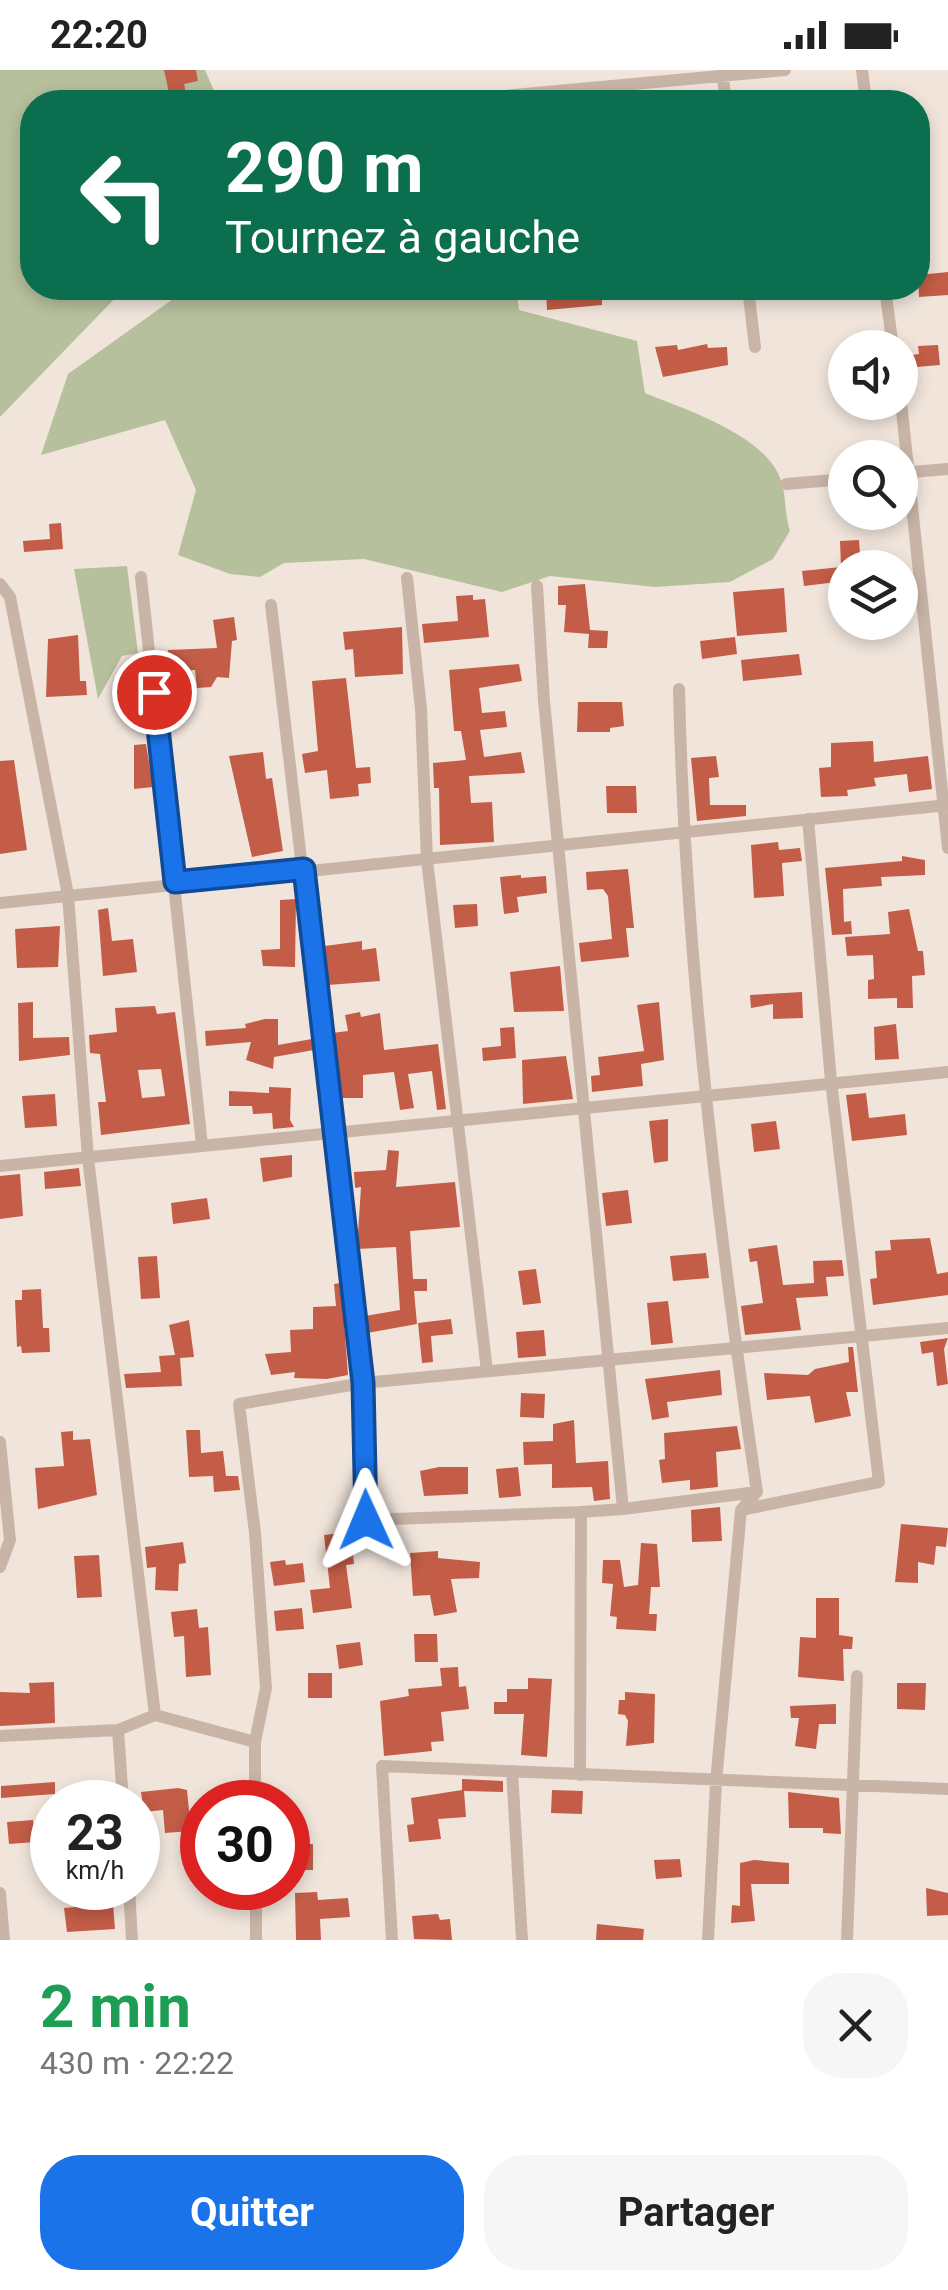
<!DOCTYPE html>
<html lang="fr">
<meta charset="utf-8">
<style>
body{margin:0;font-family:Roboto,sans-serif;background:#f6f6f6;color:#222;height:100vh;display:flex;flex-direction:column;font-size:38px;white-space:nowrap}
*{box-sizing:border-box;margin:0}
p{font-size:32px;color:#767676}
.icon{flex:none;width:55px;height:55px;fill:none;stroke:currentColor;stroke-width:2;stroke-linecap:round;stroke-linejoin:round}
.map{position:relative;height:1870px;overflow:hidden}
.drawer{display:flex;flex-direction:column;background:#fff;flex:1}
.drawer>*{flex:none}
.banner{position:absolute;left:20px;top:20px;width:910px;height:210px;border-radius:40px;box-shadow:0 5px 15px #0003;background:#0b6e4f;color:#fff;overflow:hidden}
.controls{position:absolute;left:828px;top:260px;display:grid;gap:20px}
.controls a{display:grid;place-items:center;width:90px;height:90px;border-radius:50%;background:#fff;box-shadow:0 5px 15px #0003;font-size:50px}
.speed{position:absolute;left:30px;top:1710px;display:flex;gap:20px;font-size:50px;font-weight:700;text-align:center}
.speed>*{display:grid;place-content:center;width:130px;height:130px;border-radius:50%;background:#fff;box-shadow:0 5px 15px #0003;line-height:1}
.speed small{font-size:25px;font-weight:400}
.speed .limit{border:15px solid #d22;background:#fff;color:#111}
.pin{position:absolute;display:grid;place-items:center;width:85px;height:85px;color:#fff;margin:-42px;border:5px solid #fff;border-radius:50%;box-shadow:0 2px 10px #0007}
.me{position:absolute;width:110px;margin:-55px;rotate:359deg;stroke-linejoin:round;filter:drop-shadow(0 0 8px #0008)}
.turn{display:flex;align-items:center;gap:35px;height:210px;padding:0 40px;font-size:45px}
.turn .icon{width:130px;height:130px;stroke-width:2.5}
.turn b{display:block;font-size:70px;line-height:85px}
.round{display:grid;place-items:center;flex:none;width:105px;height:105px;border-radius:40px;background:#f6f6f6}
.overview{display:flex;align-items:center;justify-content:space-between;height:170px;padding:0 40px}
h1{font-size:60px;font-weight:700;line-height:75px;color:#1e9e55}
.primary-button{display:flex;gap:20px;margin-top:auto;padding:20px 40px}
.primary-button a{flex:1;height:115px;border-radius:40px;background:#1a73e8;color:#fff;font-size:40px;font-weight:700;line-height:115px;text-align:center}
.primary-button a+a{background:#f6f6f6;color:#222}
.status{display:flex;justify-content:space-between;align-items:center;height:70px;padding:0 50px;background:#fff;direction:ltr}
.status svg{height:28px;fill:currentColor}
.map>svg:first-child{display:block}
.green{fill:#b6c09c}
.building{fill:#c35d47;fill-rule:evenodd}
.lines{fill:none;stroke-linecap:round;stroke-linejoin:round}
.minor{stroke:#c9b5a7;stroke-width:12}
.route-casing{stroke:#114b97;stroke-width:25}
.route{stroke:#1a73e8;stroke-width:18}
</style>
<div class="status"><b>22:20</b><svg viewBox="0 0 49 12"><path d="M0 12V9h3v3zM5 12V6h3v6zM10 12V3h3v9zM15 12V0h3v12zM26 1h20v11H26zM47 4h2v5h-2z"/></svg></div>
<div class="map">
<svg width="948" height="1870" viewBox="0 0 948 1870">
<rect width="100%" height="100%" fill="#f1e5db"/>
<!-- green -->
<path class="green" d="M0,0h205l14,32h-187v186h93l-125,129z
M181,218h335l3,22 118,31 8,52c41,17 125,43 137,91 4,15 3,31 8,47l-17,28 -43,23 -75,5 -105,-11 -48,16 -138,-33 -80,4 -24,14 -30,-3 -52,-19 18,-65 -31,-70 -124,35 27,-81 105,-75z
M127,496l11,87 -16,3 -24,43 -24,-130z"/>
<!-- building -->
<path class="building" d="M164,0h32l2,11 -14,3 4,18h-17z
M948,202v23l-29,2 -1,-22z
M546,219l56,1v15l-55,5z
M707,274l1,4 19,-1 1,18 -65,12 -8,-30 22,-2 1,5z
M938,275l2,20 -35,3 -1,-12 15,-2 -1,-8z
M61,453l2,26 -39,3 -1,-11 27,-2 -1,-15z
M859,470l2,28h-16v13l-41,5 -2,-15 39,-4 -1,-26z
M585,514l5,46 18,1 -1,17h-19l1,-14 -25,-2 2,-27h-8v-19z
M784,518l3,44 -50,4 -4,-44z
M473,525v5l12,-1 4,38 -65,6 -2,-19 36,-3 -2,-25z
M234,547l3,23 -5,1 -3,37 -12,-1 -6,10 -14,1 -2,-18 -26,1 -1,-21 49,-2 -4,-28z
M402,557l1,47 -48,3 -2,-28 -8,1 -2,-18z
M78,565l2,46h6l1,14 -41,2 2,-58z
M735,567l2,17 -35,5 -2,-18z
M799,584l3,21 -59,6 -2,-21z
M519,594l3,17 -43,7 3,25 23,-2 2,16 -27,3 4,27 37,-5 4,21 -56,3 2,27 21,-1 2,40 -54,3 -1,-57h-5l-1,-25 33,-3 -5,-29h-7l-5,-61z
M346,608l10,90 14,-1 1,16 -13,1 1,12 -29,3 -3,-29 -22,3 -3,-19 16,-3 -6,-70z
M578,632h44l2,24 -14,2v4h-33z
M873,671l1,21 54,-6 4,33 -23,3 -2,-18 -33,4 2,8 -29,4 1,6 -27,1 -2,-29 12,-1v-24z
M146,674l7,43 -19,2v-44z
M263,682l3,27 6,-1 11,73 -31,6 -23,-101z
M716,686l3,21 -10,1 1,27h36v11l-49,5 -6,-63z
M14,690l13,90 -27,4v-93z
M606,716h30l1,27h-30z
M778,772l1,8 21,-2 2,13 -20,2 2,33 -30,2 -3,-53z
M902,786l23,4v15l-44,2 1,9 -39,3 1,33 7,-1 1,13 -20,1 -7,-67 77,-7z
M628,799l6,59h-8l3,29 -48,5 -2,-19 33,-4 -4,-43 -5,-7 -16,1 -1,-18z
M521,805v3l25,-2 1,17 -30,4 2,15 -15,2 -4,-37z
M296,829l-1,68 -32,-1 -2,-16 19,-1v-49z
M477,834l1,22 -23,2 -2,-23z
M108,838l4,33 21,-2 4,33 -34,4 -5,-66z
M909,839l9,42h5l2,24 -13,1 1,32h-16v-10l-29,1v-19l6,-1 -1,-24 -26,1 -2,-19 45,-3 -2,-22z
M60,856l-2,41 -41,1 -2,-39z
M362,871v9l14,-2 4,33 -52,4 -3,-39z
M560,896l4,45 -50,1 -4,-40z
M802,922l1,26 -30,1v-15l-22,4 -1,-13z
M33,932v36l36,-1 1,18 -51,6 -1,-58z
M659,932l5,58 -23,4 2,22 -51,6 -1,-16 9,-1 -2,-18 46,-6 -7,-46z
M155,936l2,8 18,-2 15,112 -89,11 -3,-33h8l-6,-48 -10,-1 -1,-18 28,-3 -2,-24zM161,999l4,27 -23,2 -4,-28z
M360,942l1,5 19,-4 4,37 54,-6 8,65 -9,1 -5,-39 -24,3 6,34 -14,2 -6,-38 -31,3v23h-23l-8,-65 16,-2 -3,-16z
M265,949h13v26l34,-6 2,11 -40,7 -1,12 -27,-9 5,-18 -45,4 -1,-15 41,-3 -1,-4z
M896,954l3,35 -24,1 -1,-33z
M514,957l2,31 -33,3 -1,-13 19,-2 -1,-18z
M566,986l7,43 -50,5 -1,-44z
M269,1017l22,1 -1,32 4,7 -21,2 -1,-16 -19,1 -1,-8h-23v-15l40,2z
M866,1023l3,25 36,-4 2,21 -55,6 -6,-46z
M55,1024l2,32 -32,2 -3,-32z
M668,1049v42l-14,2 -5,-42z
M776,1051l4,28 -26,3 -3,-28z
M388,1080l11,1 -3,36 59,-5 5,45 -50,4 3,48h14v12h-13l3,33 -50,9 -2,-17 35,-6 -4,-63 -39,2 4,-62 -6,1 -1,-16 32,-2z
M292,1085v22l-29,5 -3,-24z
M79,1098l2,18 -36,3 -1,-17z
M20,1104l3,42 -23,3v-43z
M628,1120l4,33 -26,3 -4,-33z
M207,1128l3,21 -37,5 -2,-21z
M930,1168l7,36 11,-2v23l-75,10 -3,-26 7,-1 -2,-27 16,-1 -1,-10z
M777,1175l6,40 31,-2 -1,-22 29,-1 2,16 -18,1 2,19 -32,2 5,32 -56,5 -4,-29 22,-3 -6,-42 -7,1 -2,-13z
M706,1183l3,25 -36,3 -3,-25z
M157,1186l3,42 -19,1 -3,-42z
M536,1199l5,34 -18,2 -5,-34z
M341,1213l7,92 -21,4 -33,-1 1,-6 -24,3 -6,-21 26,-2 -1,-22 23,-1v-22l23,-1 -2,-22z
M41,1219l2,39h6l1,24 -28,1 -1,-7 -4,1 -2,-47h7v-10z
M668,1231l5,42 -22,2 -4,-42z
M451,1249l2,15 -22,2 2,26 -11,1 -4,-40z
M189,1250l5,37 -14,1 2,28 -56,2 -2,-14 37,-2 -2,-16 16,-1 -6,-30z
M544,1260l2,26 -28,2 -2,-26z
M948,1268l-4,11 4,35 -11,2 -4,-34 -11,2 -2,-12z
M848,1277h5l5,45h-12l5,24 -36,7 -5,-27 -43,4 -3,-27 44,2 7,-6 34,-7z
M720,1300l2,25 -55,7 2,15 -17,3 -7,-41z
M521,1323l24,1 -1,24 -24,-1z
M574,1350l2,43 32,-2 2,38 -16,2 -2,-14 -40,1v-24l-28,1 -1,-23 30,-1v-17z
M737,1356l4,23 -25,3 2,35 -28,3v-10l-28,3 -3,-23 6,-1 -1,-26z
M186,1360h14l1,23 22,-2 3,25h12l2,14 -26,2 -1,-16 -24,1z
M73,1361v9l17,-1 7,56 -59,14 -3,-41 29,-2 -3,-34z
M439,1397h29v27l-44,2 -4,-25z
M518,1397l3,29 -22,2 -3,-29z
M720,1437l2,34 -30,1 -1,-32z
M901,1454l47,4 -2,19 -10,-1 -2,19 -16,-3v21l-23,-1z
M351,1462l3,32 -8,1 6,43 -39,5 -3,-23 20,-2 -6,-53z
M183,1472l3,21 -7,1 -1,27 -23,-1 1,-23 -9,1 -2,-21z
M641,1473l16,1 3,43h-9l-2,27h8l-1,17 -40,-2 1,-12 -7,-1 3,-32 -11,-1 1,-23h17l4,27 14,-2z
M438,1481v7l42,4 -1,16 -28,1 6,33 -23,4 -4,-21 -17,1 -3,-43z
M99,1485l3,42 -25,1 -3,-42z
M285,1490l1,5 17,-2 2,19 -31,4 -4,-24z
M816,1528h23v37l14,2 -1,12h-9l1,32 -46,-4 2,-40 16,1z
M302,1538l2,21 -28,2 -2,-20z
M197,1539l2,19 9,-1 3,48 -25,2 -2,-41 -10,1 -3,-25z
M414,1564h23l1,28h-23z
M360,1572l3,23 -24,4 -3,-24z
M458,1597l1,20 7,-1 3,23 -28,3 3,29 -13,1 1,9 -48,5 -4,-55 29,-5 -1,-7 34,-3 -2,-18z
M308,1603h24v25h-24z
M528,1608l24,1 -5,78 -26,-2 3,-41h-30v-12h13v-13h21z
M54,1612l1,41 -55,3v-34l30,1 -1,-10z
M897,1613h29l-1,27 -28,-1z
M625,1622l30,2 -1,49 -28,3 2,-25 -3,-6 -7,-1 1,-14h6z
M836,1634v20h-17l-3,25 -21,-3 4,-28h-8l-1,-12z
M462,1709l41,2v11l-39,-1 2,26 -28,2 3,20 -32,3 -2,-17 7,-1 -3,-26 51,-8z
M55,1712v12l-54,4v-12z
M178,1718l9,2 4,41 -26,2 -2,-23 -19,2 -3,-20z
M552,1720l31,1 -1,23 -31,-1z
M788,1722l51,6 2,36 -18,-1v-5h-34z
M33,1750l2,22 -26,2 -2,-22z
M288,1774h25v26h-25z
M680,1789l2,18 -26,2 -2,-19z
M754,1790l35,3v21h-38l4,37 -24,2 1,-18 8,1v-43z
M926,1818l22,5v22l-21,1z
M317,1822l1,8 30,-2 2,19 -30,2 1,21h-25l-1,-47z
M113,1834l2,25 -48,3 -3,-24z
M438,1844l2,6 10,-1 2,21 -38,-1 -2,-23z
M597,1854l47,5 -1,11h-47z"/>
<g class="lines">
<!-- minor -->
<path class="minor" d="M862,0l4,32
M722,2l4,30
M439,32l346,-32
M748,218l7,59
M885,218l8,60
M900,322l48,456
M900,403l48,-4
M786,414l59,-5
M141,507l61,568
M407,508l14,131 6,151 60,511
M0,514l10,13 58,298 20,263 67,557
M537,516l7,115 79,808 -42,3 -1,263
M271,535l92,778 3,137 215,-8
M679,619c6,269 39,538 78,803l-16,18 -25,272 -8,158
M0,833l948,-98
M0,1096l948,-94
M0,1372l10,98 -10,27
M623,1439l134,-17
M741,1440l138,-28 -48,-401 -23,-262
M0,1666l118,-6
M512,1701l10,169
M123,1732l-5,-72 37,-15 100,27
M255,1732v-60l11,-54 -11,-155 -16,-129 124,-21 585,-55
M129,1818l3,52
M256,1818v52
M0,1823l4,47
M392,1870l-10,-174 566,23
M847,1870l10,-264"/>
</g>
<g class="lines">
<!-- route casing -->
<g class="route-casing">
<path id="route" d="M154,622l21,190 129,-13 59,514 3,137"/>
</g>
<!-- route -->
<use href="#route" class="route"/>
</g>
</svg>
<div class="controls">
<a><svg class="icon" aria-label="sound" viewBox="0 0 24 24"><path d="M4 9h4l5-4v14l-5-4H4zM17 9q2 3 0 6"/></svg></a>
<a><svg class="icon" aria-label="search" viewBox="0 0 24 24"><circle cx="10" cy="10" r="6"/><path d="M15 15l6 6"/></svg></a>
<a><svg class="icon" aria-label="layers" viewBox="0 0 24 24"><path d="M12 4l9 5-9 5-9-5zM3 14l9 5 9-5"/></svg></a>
</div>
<div class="speed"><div>23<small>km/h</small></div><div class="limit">30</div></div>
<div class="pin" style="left:154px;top:622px;background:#d93025"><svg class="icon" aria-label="arrive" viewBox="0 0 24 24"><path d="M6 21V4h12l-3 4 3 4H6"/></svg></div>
<svg class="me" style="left:366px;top:1450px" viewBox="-20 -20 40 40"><path d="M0-17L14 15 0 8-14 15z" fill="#1a73e8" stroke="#fff" stroke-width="4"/></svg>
<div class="banner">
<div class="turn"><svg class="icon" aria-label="left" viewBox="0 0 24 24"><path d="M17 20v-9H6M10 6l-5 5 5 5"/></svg><div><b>290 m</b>Tournez à gauche</div></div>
</div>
</div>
<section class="drawer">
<div class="overview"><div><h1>2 min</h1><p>430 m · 22:22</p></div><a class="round"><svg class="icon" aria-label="close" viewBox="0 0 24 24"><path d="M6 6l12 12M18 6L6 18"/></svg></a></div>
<div class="primary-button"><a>Quitter</a><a>Partager</a></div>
</section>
